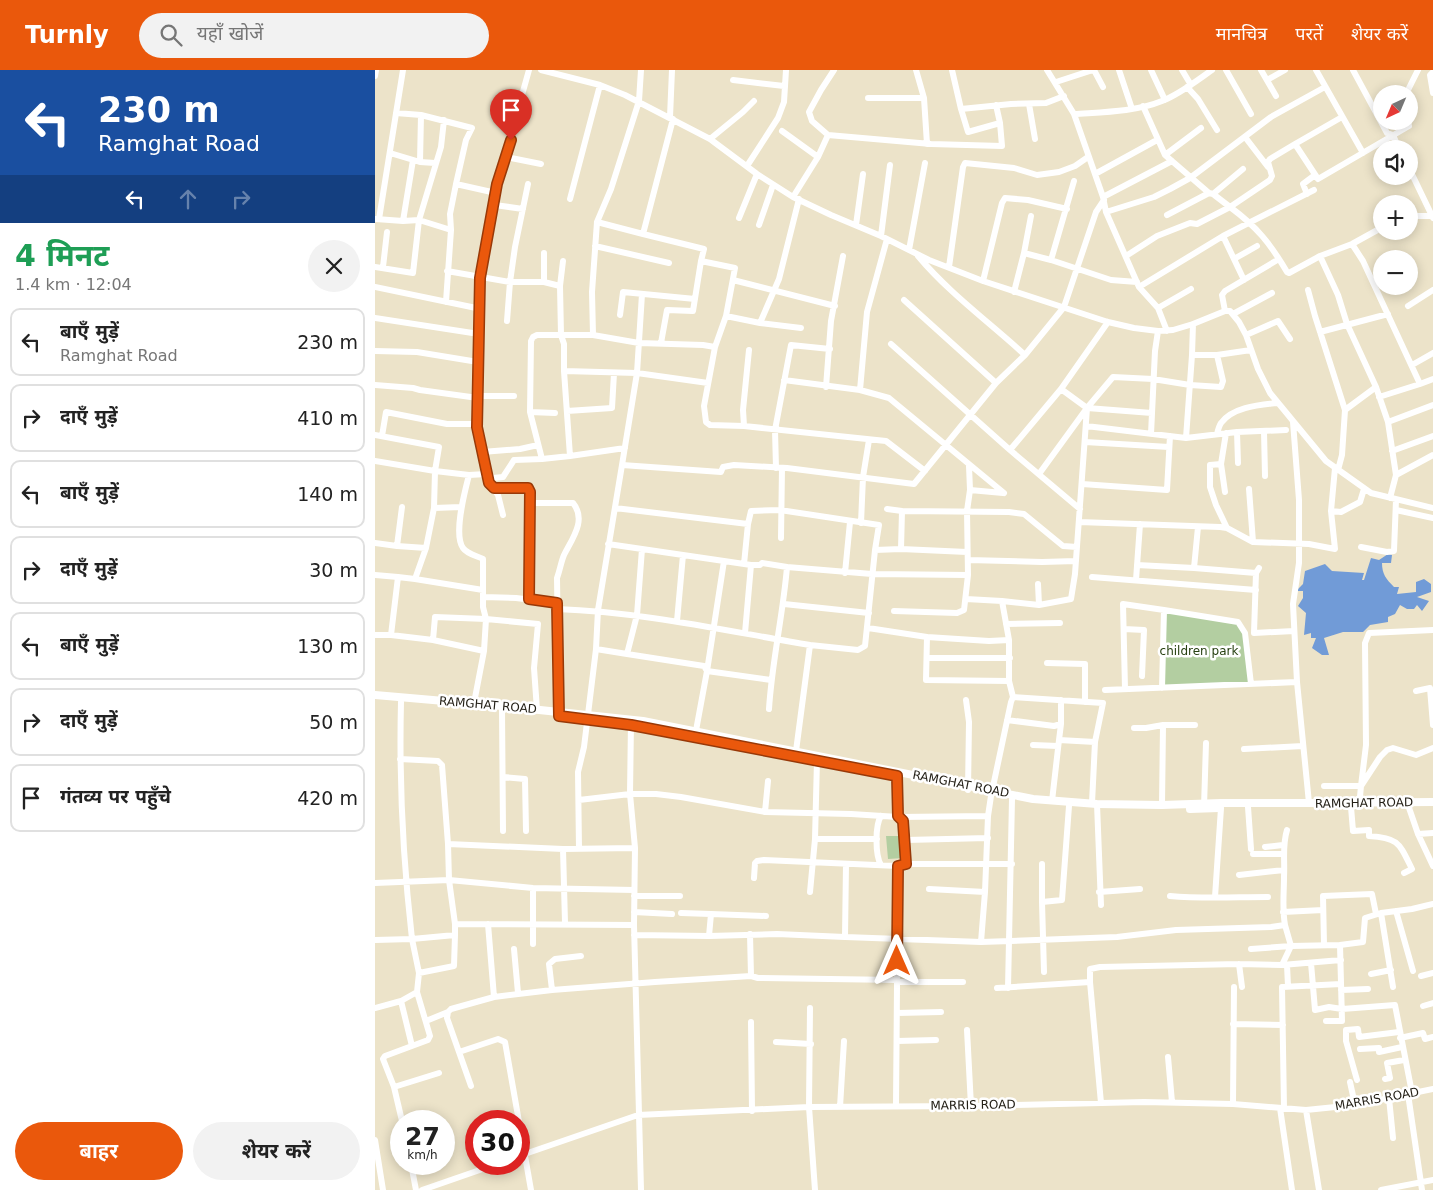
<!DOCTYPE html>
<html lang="hi">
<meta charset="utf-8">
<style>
body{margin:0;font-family:"DejaVu Sans","Noto Sans Devanagari",sans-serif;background:#f2f2f2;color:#222;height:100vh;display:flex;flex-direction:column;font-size:19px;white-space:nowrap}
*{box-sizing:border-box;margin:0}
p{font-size:16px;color:#767676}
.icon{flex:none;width:28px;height:28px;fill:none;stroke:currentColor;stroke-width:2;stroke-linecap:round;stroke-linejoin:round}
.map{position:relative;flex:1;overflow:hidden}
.panel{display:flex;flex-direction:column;background:#fff;width:375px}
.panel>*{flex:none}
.hud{background:#1a4fa0;color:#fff;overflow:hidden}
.needle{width:32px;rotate:224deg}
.buttons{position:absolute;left:998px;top:15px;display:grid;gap:10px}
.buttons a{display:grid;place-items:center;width:45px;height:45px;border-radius:50%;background:#fff;box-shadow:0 2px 12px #0003;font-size:25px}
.speed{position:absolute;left:15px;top:1040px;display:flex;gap:10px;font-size:25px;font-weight:700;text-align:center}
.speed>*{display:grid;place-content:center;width:65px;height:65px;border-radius:50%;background:#fff;box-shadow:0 2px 12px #0003;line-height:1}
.speed small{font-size:12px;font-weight:400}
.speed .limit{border:8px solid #d22;background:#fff;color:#111}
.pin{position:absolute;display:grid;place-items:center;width:42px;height:42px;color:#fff;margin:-51px -21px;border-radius:50% 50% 50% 0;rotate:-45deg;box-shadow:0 0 5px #0007}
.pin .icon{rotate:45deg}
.me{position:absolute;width:55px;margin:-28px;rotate:0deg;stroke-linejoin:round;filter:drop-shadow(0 0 4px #0008)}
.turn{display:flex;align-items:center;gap:18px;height:105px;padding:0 15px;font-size:22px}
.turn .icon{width:65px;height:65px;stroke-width:2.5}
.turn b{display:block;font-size:35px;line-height:42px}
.lanes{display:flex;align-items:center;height:48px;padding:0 15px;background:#0003;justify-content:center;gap:25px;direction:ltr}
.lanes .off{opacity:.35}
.round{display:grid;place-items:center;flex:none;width:52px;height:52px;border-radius:26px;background:#f2f2f2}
.summary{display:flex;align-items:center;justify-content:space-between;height:85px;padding:0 15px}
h1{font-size:30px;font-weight:700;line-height:38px;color:#1e9e55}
.action{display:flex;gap:10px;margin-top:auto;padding:10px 15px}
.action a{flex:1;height:58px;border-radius:30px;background:#ea580c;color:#fff;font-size:20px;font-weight:700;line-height:58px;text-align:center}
.action a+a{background:#f2f2f2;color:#222}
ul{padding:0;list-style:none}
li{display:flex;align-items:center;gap:15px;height:68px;margin:0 10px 8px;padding:0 5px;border:2px solid #e0e0e0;border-radius:10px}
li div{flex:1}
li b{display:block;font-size:19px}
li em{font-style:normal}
header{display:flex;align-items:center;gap:30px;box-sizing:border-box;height:70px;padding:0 25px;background:#ea580c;color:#fff}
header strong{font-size:24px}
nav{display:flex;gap:28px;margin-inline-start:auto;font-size:18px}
.search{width:350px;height:45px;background:#f2f2f2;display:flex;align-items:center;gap:12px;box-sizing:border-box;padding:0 18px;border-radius:28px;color:#767676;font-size:19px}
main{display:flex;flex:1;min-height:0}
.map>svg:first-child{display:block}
.green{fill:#b3cea1}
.water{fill:#719bd7}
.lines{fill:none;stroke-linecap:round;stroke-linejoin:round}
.minor{stroke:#fff;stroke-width:6}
.major{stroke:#fff;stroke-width:8}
.route-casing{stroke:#983908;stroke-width:12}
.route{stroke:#ea580c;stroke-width:9}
.labels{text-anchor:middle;stroke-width:5;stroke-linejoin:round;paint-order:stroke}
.park-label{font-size:12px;fill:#274011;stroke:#fff}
.street-label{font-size:12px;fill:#242017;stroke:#fff}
</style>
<header>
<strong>Turnly</strong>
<div class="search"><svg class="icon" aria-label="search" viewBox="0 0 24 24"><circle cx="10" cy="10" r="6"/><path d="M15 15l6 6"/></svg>यहाँ खोजें</div>
<nav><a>मानचित्र</a><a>परतें</a><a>शेयर करें</a></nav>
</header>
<main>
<section class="panel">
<div class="hud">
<div class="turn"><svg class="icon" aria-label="left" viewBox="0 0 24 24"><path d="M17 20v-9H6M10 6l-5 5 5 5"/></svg><div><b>230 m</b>Ramghat Road</div></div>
<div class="lanes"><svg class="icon" aria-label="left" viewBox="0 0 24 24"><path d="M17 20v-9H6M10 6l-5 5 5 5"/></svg><svg class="icon off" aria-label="ahead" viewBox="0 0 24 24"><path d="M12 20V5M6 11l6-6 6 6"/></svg><svg class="icon off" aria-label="right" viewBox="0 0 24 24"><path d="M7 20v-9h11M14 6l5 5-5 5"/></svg></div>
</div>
<div class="summary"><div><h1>4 मिनट</h1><p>1.4 km · 12:04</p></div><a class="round"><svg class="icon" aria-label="close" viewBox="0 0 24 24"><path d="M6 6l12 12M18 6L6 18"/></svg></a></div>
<ul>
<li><svg class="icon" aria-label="left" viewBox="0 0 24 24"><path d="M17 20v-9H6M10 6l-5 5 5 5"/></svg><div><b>बाएँ मुड़ें</b><p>Ramghat Road</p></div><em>230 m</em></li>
<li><svg class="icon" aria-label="right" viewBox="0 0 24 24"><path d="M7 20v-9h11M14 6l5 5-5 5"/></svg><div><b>दाएँ मुड़ें</b></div><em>410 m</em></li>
<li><svg class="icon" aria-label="left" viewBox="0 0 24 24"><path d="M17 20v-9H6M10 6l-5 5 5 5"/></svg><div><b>बाएँ मुड़ें</b></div><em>140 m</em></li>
<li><svg class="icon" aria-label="right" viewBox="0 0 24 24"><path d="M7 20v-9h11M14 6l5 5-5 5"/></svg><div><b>दाएँ मुड़ें</b></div><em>30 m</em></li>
<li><svg class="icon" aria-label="left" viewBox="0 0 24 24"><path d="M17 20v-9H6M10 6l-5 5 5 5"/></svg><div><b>बाएँ मुड़ें</b></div><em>130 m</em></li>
<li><svg class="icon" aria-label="right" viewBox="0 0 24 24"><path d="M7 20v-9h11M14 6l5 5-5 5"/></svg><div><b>दाएँ मुड़ें</b></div><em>50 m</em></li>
<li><svg class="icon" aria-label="arrive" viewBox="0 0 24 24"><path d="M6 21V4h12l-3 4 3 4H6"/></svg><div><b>गंतव्य पर पहुँचे</b></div><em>420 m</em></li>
</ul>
<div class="action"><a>बाहर</a><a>शेयर करें</a></div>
</section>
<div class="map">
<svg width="1058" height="1120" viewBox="0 0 1058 1120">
<rect width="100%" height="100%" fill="#ece3c9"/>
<!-- green -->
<path class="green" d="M789,540l71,11 10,12 6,51 -89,4z
M511,766h20l-2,22 -16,1z"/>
<!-- water -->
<path class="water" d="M1013,484l4,1 -1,8h-9c0,11 4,16 12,24h5l-2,7 19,-2v-10l8,-3 7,5v8l-14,5 12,4 -7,10 -5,-6 -3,4h-7l-7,-4 -5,9 -7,3v5l-18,3 -7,7h-20l-19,6 5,17h-7l-10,-7 4,-10h-5v-5l-7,2 2,-22 -8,-7 5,-8v-7h-5v-2l5,-5 2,-13 20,-7 7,7 32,2 -2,7h2l7,-22 8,2z"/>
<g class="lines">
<!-- minor -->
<path class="minor" d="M166,0l59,15 25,10 85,44 47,35 36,23 38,18 50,21 48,24 54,21 125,41 26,6 24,3 15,-1 20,-6 32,-13h5l9,11 7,13 12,34 12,24 56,68 45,32 62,15
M459,0l-13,20 -12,22 3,9 16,14 103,9 71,2 -2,-23 -32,9 -7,-23 -9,-39
M541,0l8,28 3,46
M672,0l27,44 29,83 3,15 33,75 19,21 9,23
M719,0l9,17
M744,0l13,39
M776,0l14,30
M807,0l9,15
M851,0l25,44
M886,0l15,26
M941,0l47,83
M978,0l34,63 6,2
M1058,2l-3,3 3,18
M0,6l1,-6
M358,10l51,6
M892,10l18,-10
M681,12l37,-12
M812,17l11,12 19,31
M1031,24l12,-24
M493,28h56
M654,34l6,35
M621,35l4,18
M768,36l22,49 44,38 4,1 17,13 40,-27 2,-4 -4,-14 2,-3 25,-15
M586,39l50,-5 35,-1 18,-7
M21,43l25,2 51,13 -6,12 -10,44
M699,44c29,-2 61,-2 88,-13 18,-7 34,-20 50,-31
M295,47l2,-47
M967,47l-47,27 23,35 91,-53 -1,-5
M298,49l-30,115 61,15 -3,12 34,7 -9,48 -11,31 -11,59 2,16 4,3 34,1 142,15 39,30
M407,61l36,26
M1018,65l6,14
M870,67l23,30
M335,69l33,-27 11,-11
M15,83l30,9 15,1
M790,85l36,-27
M131,87l35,7
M45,92l1,-47
M372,96l31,-48 6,-16 2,-32
M1034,98l24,50
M720,104l62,-34
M699,111l-23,79 60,20 26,2
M838,124l30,-25
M932,124l-4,-10 12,-9
M418,127l25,-40 10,-22
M728,127l69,-36
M195,129l30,-114
M120,135l28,4
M731,142l48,-15 16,-8 20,-11 81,-61 54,-30
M792,145l42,-22
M1034,146h24
M364,148l18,-44
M1,149l27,2 16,-1 32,10
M4,149l24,-149
M28,151l10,-61
M222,152l14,-33 28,-88 2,-31
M384,155l14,-40
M481,155l7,-51
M506,166l9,-71
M848,166l21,44
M977,174l11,17 57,123 13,-5
M220,176l74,17
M534,180l16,-87
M169,183v29
M649,183l27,7
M543,186c31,37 71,66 107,99
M751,186l31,-20 33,-13 7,1 33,-17c27,20 40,36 57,65l2,1 31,-17 32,-12 29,-16
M945,186l18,39 9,29 29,63 12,35 8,53 -6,23
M859,189l23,-13
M188,191l-3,25 1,49h-24l-4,2 -2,4 -1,71 12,47 28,-3 -6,-85
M0,197l38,6 6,-53 22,-73 3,-27
M8,197l4,-35
M574,197l14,-100 2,-4 49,5 23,7 22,-3 16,-6 13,-9
M72,201l63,11 5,-35 13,-63
M358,210l102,26
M608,211l19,-78 3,-5 23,2 39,9
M0,217l106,22
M764,217l84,-51 91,-46
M933,220l7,26 30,94
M639,222l10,-39 7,-37
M267,224l-5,79 -15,92 99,7 2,-5 11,-2 53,3 127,16 82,-101 29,-28 39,-48 32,-95 8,-12
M529,230l92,83
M71,232l5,-72 -1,-16 6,-30 40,9
M1033,236l25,-16
M783,238l33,-19
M850,241l-3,-16 3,-4 54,-32
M858,244l39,-21
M245,245l3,-23 72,7
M351,246l34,7 19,-44 20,-80
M0,248l104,16
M132,251l3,-39h34l16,4
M385,253l41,5
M945,262l68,-18
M218,265l-1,-43 5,-70 46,12
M871,265l32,-14 12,18
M286,273l6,-33 26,1 8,-50
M516,274l119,106 70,59
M0,281l42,1 61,10
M817,285h25l34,-5
M1037,295l21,-12
M409,310l76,10 29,8 115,95
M333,313l-71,-10 -73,-2v-27l-3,-9h32l46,8 64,2 12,2
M0,315l38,3 7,2 58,8
M451,317l5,-66 12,-65
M485,320l7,-78 20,-73
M103,326h36
M1004,327l41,-13
M712,338l65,5
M192,341l45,-3 2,-35
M155,342l25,1
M918,352l6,78v63l-6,41 4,78
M1013,352l45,-17
M369,356l-1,-16 6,-60
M711,356l100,12 51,-6 49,-2
M889,361l1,45
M862,362l1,31
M776,364l4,-83 3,-20
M842,364c1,-4 2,-8 4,-11 12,-16 38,-18 56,-20
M0,365l64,12 -4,24 34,4 17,-1
M7,366l4,-24 61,12h30
M811,368l6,-83 1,-31
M710,372l84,5
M635,380l51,-61
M1017,381l41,-15
M107,382l38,-3 18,-4
M195,386l55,-8
M0,391l60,10 -1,37 -8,40 -11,31 -17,-2 -7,58 42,5 51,11
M846,394l-11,1v22l6,18 11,23
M401,398l-1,-38 16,-85 39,4
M963,400l4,-15 3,-45 31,-23
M112,403l6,5 10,-1 11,-17 28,-1
M664,404l48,-66 26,-31 40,2 37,6 31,2 2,-6 -6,-26
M94,405c-4,16 -16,59 -6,73 4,6 14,8 20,11v48l3,12 -2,32 -10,52
M1021,405l37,-20
M707,414l85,6 3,-54
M119,418h34l2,4 1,11
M874,419l4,53
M595,420l33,3
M850,422l-4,-28 5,-31
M59,438l27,-1
M240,438l133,16 3,-13 29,-1 99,15 -4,25
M512,439l15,2 -1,38 66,3
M1021,440l37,8
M527,441l107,1 15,2 39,32 14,1
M956,441l10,1 19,-10 4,-13
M128,445l-5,-20 -9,-12 -3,-9 -9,-47 4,-118 -1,-31 17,-94 32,-114
M704,452l141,5 7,1 26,14 56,2 26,5 -4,-38 4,-43
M486,453l2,-46 6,-37
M406,468l1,-70
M0,473l22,3 5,-39
M233,474l116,17 -17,110 -12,65
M22,476l29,2
M986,477l26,5 7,-1 2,-51
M267,479l-5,66 -10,39 77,12 3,5 64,9
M593,490l74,2 34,-1
M349,491l27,4 -6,68
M369,494l4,-40
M376,495h9l2,-2 25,4
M762,495l57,3 4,-41
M819,498l62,5
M884,498l-3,5 -2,60 40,-2
M470,503l5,-51
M0,505l23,2
M717,507l164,13
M40,509l68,11
M761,510l4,-56
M663,514l1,21
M108,527l33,1 41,5
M154,529l2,-96h42c14,17 -1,36 -9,52 -3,7 -4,15 -7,23l2,138
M591,529l36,2
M409,534l85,9
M182,539c86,3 169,22 253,36
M519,541l63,2 7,-3 4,-35 -1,-64 3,-21 -1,-24
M302,551l6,-66
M631,554l54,-1
M493,558l59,9
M749,559l20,1 -2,46
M0,565h16
M58,570l2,-23 51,2 52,5 -4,44 3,42
M634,570l-20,1 -62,-4 -1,43 83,1v-41l-7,-39 37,4 32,-6 4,-25 12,-166 -26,-19 47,-67
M221,579l31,5
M552,588h83
M672,593l38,1v38
M787,618l2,-78 74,12 7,11 6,51
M750,619l-2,-85 41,6
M730,620l192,-8 12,121
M1041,621l14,-3 3,37
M638,627l90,6 -8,39 -3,61
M591,630l3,22 -1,68
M26,632c-2,79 2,158 11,237l43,-4 -1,31 -35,7
M394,639c3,-48 14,-94 18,-142l85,7 96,1
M127,640l1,121
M632,650l47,6 7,-2 -2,16
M256,652l-1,72 5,54 -1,77 7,265
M686,654v-24
M759,658h12l17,-3
M658,675l25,1
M869,679l59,-3
M421,681l14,-106 48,5 7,-4 10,-96 26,-1
M25,689l38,2 4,4 6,79 1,36 6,44v11
M128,707l22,2 1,52
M393,711l-3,31 86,2 47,3 -1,-41
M949,716h37l5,-41 -1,-102 4,-10 64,-3
M204,730l51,-6h26l25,3 84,15
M677,731l7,-61 36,2
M1032,732l11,32 15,32
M722,734l4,101
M787,735l1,-80h32
M829,737l2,-64
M873,737l3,42
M976,737l2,24 16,-1v6c30,2 30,7 43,33l-8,4
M984,737l2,-21 19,-29 7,-7 6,-2 23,7 17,-7
M523,747l90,-1
M523,747l5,4 3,19
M1043,764l15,-1
M440,769h62
M73,774l115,5 72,-1
M890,777l18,-2
M188,779l2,74
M204,779l-1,-77 6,-25 12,-98 2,-39 24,-145
M878,784h31
M471,794l-1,73 136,5 4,-50
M531,794h106
M667,794v38
M506,795c-6,-10 -6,-40 0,-49
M864,805l45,-5
M379,808l1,-15 2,-2 7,-1 134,6
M0,813l74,-3 84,8 101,2
M158,818v56
M554,819l56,3 3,-76 3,-20 20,-94 2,-5 -4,-16
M435,822l5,-53 2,-79
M724,822l41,-3
M259,826h46
M795,826c32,3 65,1 98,1
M840,827l6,-89
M1021,841l17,60
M259,842l38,2
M908,842l40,-2
M306,843l30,1
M1006,843l31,-4 21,-5
M80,854l179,1
M113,854l6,73 -43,12 -3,3 -1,6 12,34 39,-13 7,3 26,148
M375,864l1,42
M259,865l75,1 2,-22 55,2
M334,866l68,-2 68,3
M0,870l37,-1 7,34 -2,19 13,44 -2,4 -43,16 -2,3 11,28 8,34
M606,872l136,-5 59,-7 95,-3 14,-2c-3,-16 -1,-31 -1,-48 1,-17 -2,-31 3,-47
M949,875l-1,-49 49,-2 4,20
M139,879l4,44
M876,879l40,-3 -6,-21
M936,893l4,47 14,-3 13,2 53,-4 17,88
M864,894l3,23
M907,895l9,-19 49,-1
M912,895l1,21
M669,902l-2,-70 20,-2 7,-94
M996,904l20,-4
M1046,906l12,-3
M522,912h66
M622,918l93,-6
M633,918l4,-189
M177,920l103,-8 96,-6 7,2 139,2
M966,920l27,-1
M119,927l58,-7 -3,-26 6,-5 26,-3
M26,931l16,-9
M1048,936l10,-3
M0,938l26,-7 11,45
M435,938l-1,99 6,83
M522,943l44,-1
M51,951l22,-9
M951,951h16l-2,-76 23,-3 2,-24 16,-5 12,74
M376,952l1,89
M858,954l50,1
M592,960l4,76
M1025,968l23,-5 2,6 8,-2
M522,971l39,-1
M401,972l35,2
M985,979l19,-1v4l23,-5
M84,982l12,34
M793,987l4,45
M1010,1009l5,-1 -3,-15 17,-3
M982,1010l-11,-39v-11l12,-1 1,8 40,-5
M975,1012l5,23
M19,1017l45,-14
M1033,1024l14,96
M1014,1028l4,40
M726,1033l-11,-121v-13l10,-2 139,-3 43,1 59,-5
M858,1034l1,-117
M521,1036l2,-240 8,-2v-24l82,-2
M465,1037l4,-66
M905,1038l12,82
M909,1038l-2,-121 59,-3
M931,1040l13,80
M0,1070l8,50
M144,1086l119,-41 171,-8 162,-1 173,-4 89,2 73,6 49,-5 78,-16
M36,1094l5,26
M47,1120l75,-26
M1006,1120l52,-10"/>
<!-- major -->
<path class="major" d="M0,625l127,11 141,15 390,78 64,5 65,1 59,-2h88l124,-1
M240,653l198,36
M815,739l29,-1"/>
</g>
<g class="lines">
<!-- route casing -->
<g class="route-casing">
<path id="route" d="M136,70l-14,44 -17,94 -3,149 12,56 5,5h34l2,4 -1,107 28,4 2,113 72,9 266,51 1,40 5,5 3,43 -8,2 -1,95"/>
</g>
<!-- route -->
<use href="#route" class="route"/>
</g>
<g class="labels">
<!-- park labels -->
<g class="park-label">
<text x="824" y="585">children park</text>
</g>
<!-- street labels -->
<g class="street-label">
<text transform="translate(113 635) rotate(5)" y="4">RAMGHAT ROAD</text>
<text transform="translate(586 714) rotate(11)" y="4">RAMGHAT ROAD</text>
<text transform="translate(989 733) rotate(-1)" y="4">RAMGHAT ROAD</text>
<text transform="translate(1002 1029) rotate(-10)" y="4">MARRIS ROAD</text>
<text transform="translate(598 1035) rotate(-1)" y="4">MARRIS ROAD</text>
</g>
</g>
</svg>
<div class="buttons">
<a><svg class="needle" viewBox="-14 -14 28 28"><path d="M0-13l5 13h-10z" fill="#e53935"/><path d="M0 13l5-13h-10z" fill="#767676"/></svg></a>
<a><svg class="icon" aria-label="sound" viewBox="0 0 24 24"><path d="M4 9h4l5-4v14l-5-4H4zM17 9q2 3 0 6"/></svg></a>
<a>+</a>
<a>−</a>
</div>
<div class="speed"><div>27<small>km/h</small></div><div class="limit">30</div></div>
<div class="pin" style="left:136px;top:70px;background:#d93025"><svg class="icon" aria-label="arrive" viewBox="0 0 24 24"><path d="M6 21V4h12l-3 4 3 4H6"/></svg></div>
<svg class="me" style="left:522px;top:891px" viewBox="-20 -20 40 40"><path d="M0-17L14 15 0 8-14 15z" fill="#ea580c" stroke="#fff" stroke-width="4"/></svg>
</div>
</main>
